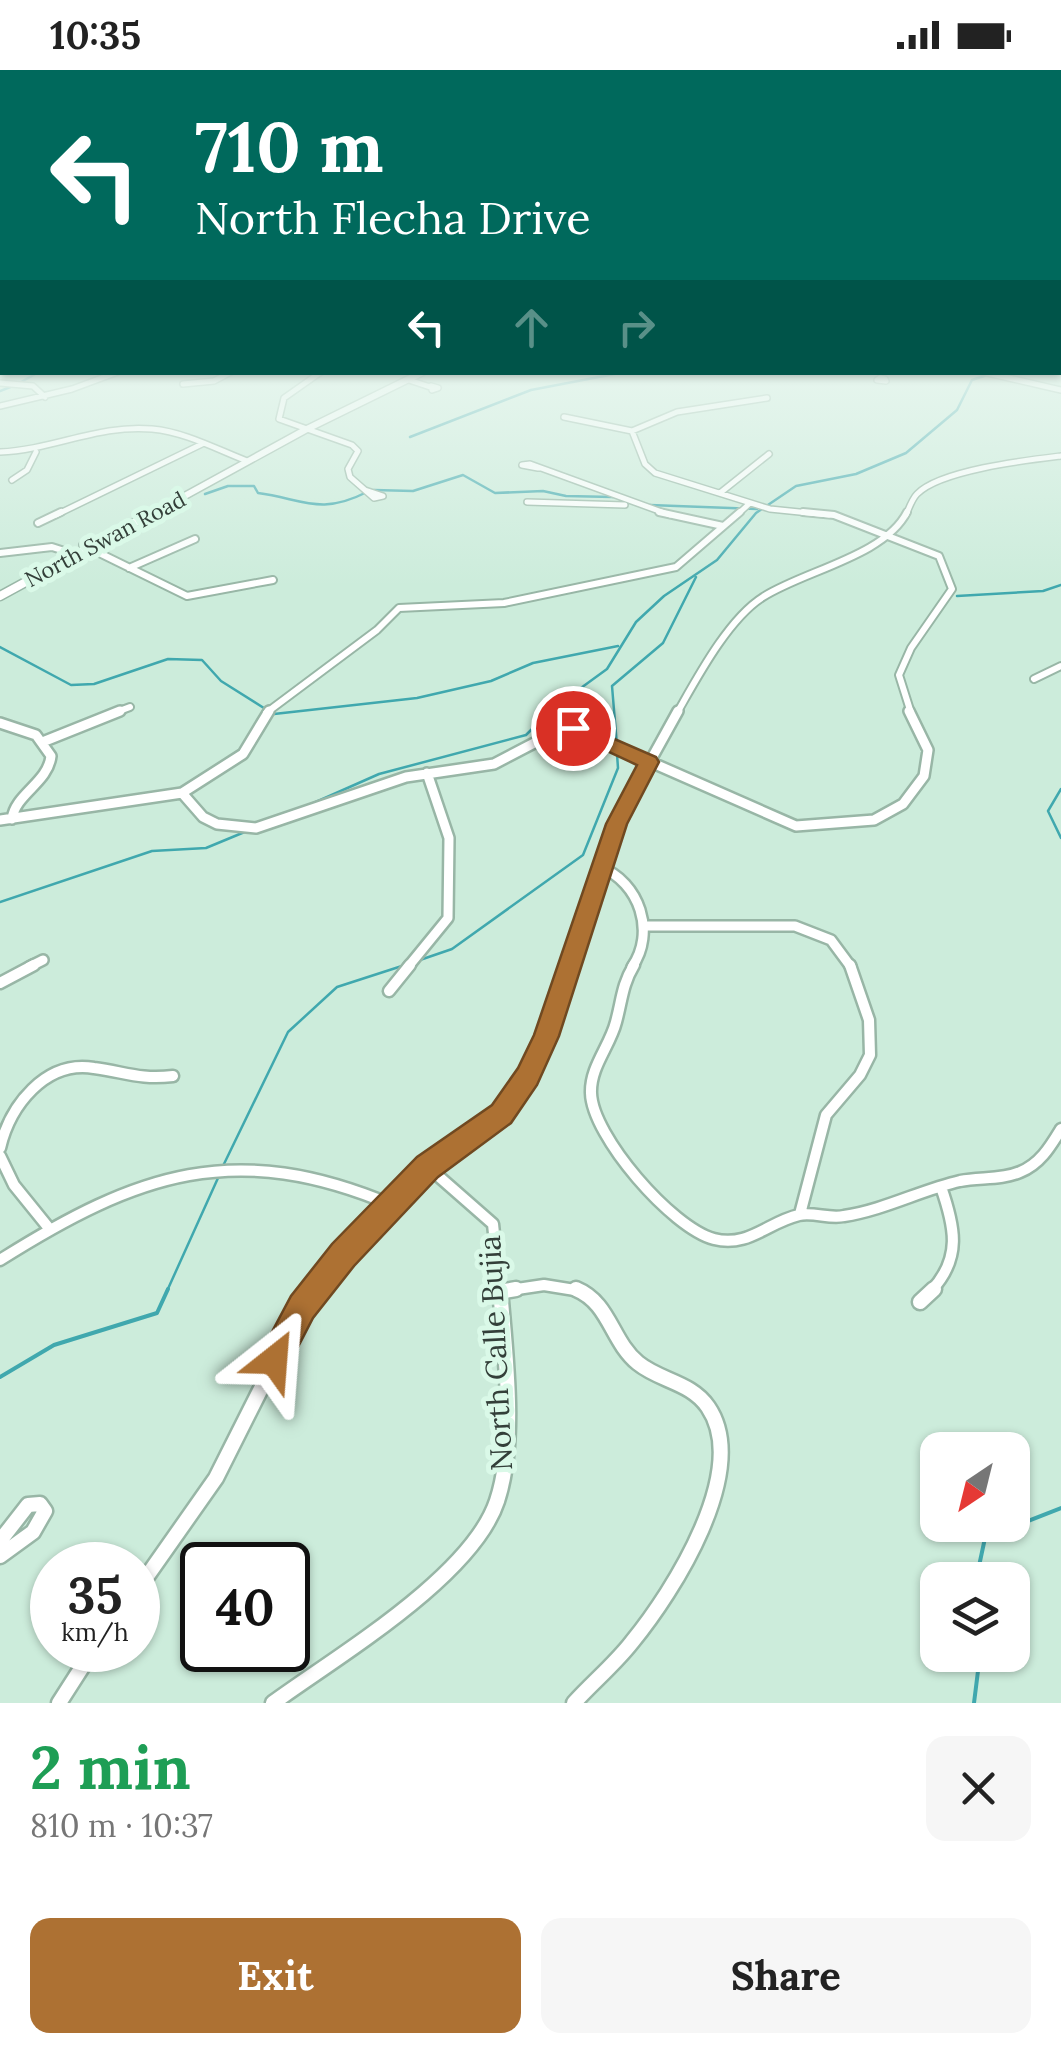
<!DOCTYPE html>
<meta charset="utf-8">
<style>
body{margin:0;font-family:Lora,serif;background:#f6f6f6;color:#222;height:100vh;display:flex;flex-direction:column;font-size:38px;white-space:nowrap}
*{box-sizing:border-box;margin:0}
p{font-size:32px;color:#767676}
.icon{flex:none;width:55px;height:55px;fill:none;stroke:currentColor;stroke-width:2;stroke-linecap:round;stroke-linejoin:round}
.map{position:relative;height:1633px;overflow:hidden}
.details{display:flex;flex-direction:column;background:#fff;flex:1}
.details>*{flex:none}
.banner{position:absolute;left:0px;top:0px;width:1062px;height:305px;box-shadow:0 2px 8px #0004;background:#00695c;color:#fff;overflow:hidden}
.needle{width:65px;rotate:215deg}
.tools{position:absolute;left:920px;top:1362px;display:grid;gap:20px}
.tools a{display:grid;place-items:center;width:110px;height:110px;border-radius:20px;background:#fff;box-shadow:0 2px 8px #0004;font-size:50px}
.speed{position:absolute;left:30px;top:1472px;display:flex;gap:20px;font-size:50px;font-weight:700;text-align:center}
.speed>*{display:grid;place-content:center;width:130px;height:130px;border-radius:50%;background:#fff;box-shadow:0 2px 8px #0004;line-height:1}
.speed small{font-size:25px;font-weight:400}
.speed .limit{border:5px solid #111;border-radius:15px;background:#fff;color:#111}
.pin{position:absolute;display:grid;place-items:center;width:85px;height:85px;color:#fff;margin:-42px;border:5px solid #fff;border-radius:50%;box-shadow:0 2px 10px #0007}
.me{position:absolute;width:110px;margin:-55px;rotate:28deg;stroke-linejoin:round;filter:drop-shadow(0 0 8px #0008)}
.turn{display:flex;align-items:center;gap:35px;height:210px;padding:0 30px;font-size:45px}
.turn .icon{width:130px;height:130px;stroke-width:2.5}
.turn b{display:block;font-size:70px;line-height:85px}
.lanes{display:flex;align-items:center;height:95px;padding:0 30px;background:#0003;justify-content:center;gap:50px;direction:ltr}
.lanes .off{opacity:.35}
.round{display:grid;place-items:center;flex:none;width:105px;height:105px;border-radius:20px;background:#f6f6f6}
.overview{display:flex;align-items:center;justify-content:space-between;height:170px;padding:0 30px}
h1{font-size:60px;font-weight:700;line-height:75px;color:#1e9e55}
.button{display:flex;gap:20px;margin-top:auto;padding:20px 30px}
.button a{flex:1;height:115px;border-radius:20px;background:#ad7133;color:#fff;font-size:40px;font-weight:700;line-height:115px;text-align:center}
.button a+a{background:#f6f6f6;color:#222}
.status{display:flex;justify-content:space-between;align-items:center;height:70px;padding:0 50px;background:#fff;direction:ltr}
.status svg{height:28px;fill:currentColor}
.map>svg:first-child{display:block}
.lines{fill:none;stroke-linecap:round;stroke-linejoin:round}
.stream-far1{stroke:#40a8ae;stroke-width:2.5}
.stream{stroke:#40a8ae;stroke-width:4}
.minor-far4-casing{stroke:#98b6a6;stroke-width:8}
.minor-far3-casing{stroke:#98b6a6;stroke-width:10}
.minor-far2-casing{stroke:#98b6a6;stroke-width:14}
.minor-far1-casing{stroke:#98b6a6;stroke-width:15}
.minor-casing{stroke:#98b6a6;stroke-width:19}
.major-far1-casing{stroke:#98b6a6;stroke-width:9}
.major-casing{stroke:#98b6a6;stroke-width:11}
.minor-far4{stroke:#fff;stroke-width:5}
.minor-far3{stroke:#fff;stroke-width:6}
.minor-far2{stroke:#fff;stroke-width:9}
.minor-far1{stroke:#fff;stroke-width:10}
.minor{stroke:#fff;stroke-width:14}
.major-far1{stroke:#fff;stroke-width:6}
.major{stroke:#fff;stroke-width:8}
.route{fill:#ad7133;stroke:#704921;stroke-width:2.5}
.labels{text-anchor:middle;stroke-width:10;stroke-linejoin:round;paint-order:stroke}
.far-street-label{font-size:22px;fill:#333f39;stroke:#daf9e8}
.near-street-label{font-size:30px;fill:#333f39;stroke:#daf9e8}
</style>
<div class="status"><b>10:35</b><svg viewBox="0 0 49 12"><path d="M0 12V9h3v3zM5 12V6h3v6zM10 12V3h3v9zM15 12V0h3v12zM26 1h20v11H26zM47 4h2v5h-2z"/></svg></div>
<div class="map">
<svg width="1061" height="1633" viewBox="0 0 1061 1633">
<rect width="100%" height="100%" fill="#ccecdb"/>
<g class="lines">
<!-- stream-far1 -->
<path class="stream-far1" d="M21,312l18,-10
M0,321l13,-5
M410,367l121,-47 94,-18
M374,420l39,1 50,-16 32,18 48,-2 23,5 47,1
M205,424l23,-8h26l4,7c45,6 62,23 109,-1
M650,435l107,4
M957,526l86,-5 18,-6
M0,577l71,38 23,-1 74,-25 34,1 19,21 46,29
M274,644l143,-16 74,-17 42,-18 85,-17
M617,676l-5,-60 51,-43 33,-66
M1061,719l-13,22 13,27
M300,739l79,-35 147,-39 26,-26 55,-40 29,-47 28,-26 53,-36 39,-47 40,-27 60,-12 50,-21 51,-43 15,-30 15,-5
M0,832l152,-51 54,-3 41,-17
M417,891l35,-12 131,-94 35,-87 -1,-14
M223,1096l65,-134 49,-45 68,-22
M167,1221l51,-113"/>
<!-- stream -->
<path class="stream" d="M0,1307l54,-32 103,-32 11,-24
M976,1510l9,-42 76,-30
M974,1633l6,-48"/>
<!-- minor-far4 casing -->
<g class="minor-far4-casing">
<path id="minor-far4" d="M321,302l-37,26 -5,21 73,26 6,6 -10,18 2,8 24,21 9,-2 -18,-6
M983,302l78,18
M880,308l5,1 1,2 -9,-1z
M409,310l21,7
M0,313l33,3 12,11
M183,314l31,-3 17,-9
M431,316l7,2 -6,2z
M0,336l72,-17 46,-17
M564,347l68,14 13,33 10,9 115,36 59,6
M632,361l45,-19 90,-14
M0,382c52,-2 100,-28 152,-23 33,3 64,20 95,32
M538,398l-16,-3 8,-1 140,51
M12,410l15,-10 9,-18
M720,423l49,-39
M527,432l98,3
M56,445l146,-71
M737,445l13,-12
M906,445c3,-7 6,-16 11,-21 23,-24 111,-34 144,-38"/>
</g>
<!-- minor-far3 casing -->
<g class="minor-far3-casing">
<path id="minor-far3" d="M659,442l64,14
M803,442l31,3 105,41 13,33 -41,59 -12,27 12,38
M38,453l23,-11
M83,475l104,51 86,-16
M0,483l52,-6 25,8
M129,498l66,-29
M1034,609l27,-13
M114,643l16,-6
M266,643l111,-83 22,-22 105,-5 172,-36 64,-55
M677,643c20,-35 51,-94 86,-116 40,-26 122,-41 144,-85"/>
</g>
<!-- minor-far2 casing -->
<g class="minor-far2-casing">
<path id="minor-far2" d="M269,641l-26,43 -61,39 21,24 14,7 39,4 150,-51 88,-13 67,-35 12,-1 223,98 78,-6 29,-16 21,-28 4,-26 -19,-39
M0,653l36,12 15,21c-3,27 -36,38 -39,63
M45,671l75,-30
M0,750l182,-27
M600,797c40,15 56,66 32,100
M647,856h148l36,14 20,27
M29,897l14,-7
M408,897l40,-49 1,-80 -22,-65
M569,897l47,-144 62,-112"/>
</g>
<!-- minor-far1 casing -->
<g class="minor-far1-casing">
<path id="minor-far1" d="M634,895c-12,20 -12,35 -18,57 -6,24 -26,45 -25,71 1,43 81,135 123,146 34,9 54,-17 85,-24 15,-3 30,4 45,1 40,-6 77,-26 116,-35 20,-4 41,-1 60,-9 20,-8 30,-25 41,-43
M0,913l34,-18
M389,921l21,-26
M0,1078c10,-42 45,-88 94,-80 31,4 46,12 79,8
M0,1086l14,29 34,42
M428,1097l65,57 7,67
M800,1144l26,-99 34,-40 10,-20 -1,-35 -19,-55
M0,1190c138,-87 235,-121 392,-55
M315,1221c33,-43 72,-90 114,-125 30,-25 65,-40 88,-73 27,-37 39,-86 52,-128
M504,1221l40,-6 37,6
M931,1221c31,-33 24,-64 10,-104"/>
</g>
<!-- minor casing -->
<g class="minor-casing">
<path id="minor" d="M499,1222l17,-3
M920,1232l14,-13
M0,1471l28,-36 12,-1 5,7 -12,21 -33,24
M138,1519l78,-111 86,-171 15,-18
M59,1633l34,-53
M273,1633c63,-46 199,-126 224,-202 20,-60 8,-149 3,-212
M574,1633c19,-21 41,-39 58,-61 41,-50 119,-172 76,-235 -17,-25 -48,-26 -70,-44 -27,-22 -28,-60 -62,-74"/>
</g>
<!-- major-far1 casing -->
<g class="major-far1-casing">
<path id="major-far1" d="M150,445l155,-85 118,-58"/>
</g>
<!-- major casing -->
<g class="major-casing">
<path id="major" d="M0,526l154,-84"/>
</g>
<!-- minor-far4 -->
<use href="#minor-far4" class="minor-far4"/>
<!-- minor-far3 -->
<use href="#minor-far3" class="minor-far3"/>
<!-- minor-far2 -->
<use href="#minor-far2" class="minor-far2"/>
<!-- minor-far1 -->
<use href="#minor-far1" class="minor-far1"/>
<!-- minor -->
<use href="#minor" class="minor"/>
<!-- major-far1 -->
<use href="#major-far1" class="major-far1"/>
<!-- major -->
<use href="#major" class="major"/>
</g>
<!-- sky -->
<linearGradient id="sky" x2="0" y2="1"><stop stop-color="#65afd1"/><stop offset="0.56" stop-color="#e8f6ef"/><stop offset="1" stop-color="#e8f6ef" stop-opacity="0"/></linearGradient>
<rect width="1061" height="516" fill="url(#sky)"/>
<!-- route -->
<path class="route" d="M573,651l83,36 3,5 -32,62 -68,212 -22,49 -26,38 -73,54 -84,89 -41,52 -28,54 -11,4 -12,-4 -5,-12 34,-64 41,-52 85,-87 75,-52 26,-37 16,-33 72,-211 31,-59 -71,-33v-9z"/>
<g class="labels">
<!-- far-street labels -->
<g class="far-street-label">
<text transform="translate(105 469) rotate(-28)" y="8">North Swan Road</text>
</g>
<!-- near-street labels -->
<g class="near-street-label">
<text transform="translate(496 1283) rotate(-93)" y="10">North Calle Bujia</text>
</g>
</g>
</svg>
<div class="tools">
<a><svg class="needle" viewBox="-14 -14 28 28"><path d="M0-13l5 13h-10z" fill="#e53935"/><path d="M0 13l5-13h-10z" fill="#767676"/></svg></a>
<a><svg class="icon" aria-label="layers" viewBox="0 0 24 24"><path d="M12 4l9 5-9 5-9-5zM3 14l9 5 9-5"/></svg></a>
</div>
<div class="speed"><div>35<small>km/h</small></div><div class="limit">40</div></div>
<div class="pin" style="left:573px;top:658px;background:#d93025"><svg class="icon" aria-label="arrive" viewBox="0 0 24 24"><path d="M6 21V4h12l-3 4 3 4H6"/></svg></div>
<svg class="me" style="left:274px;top:1290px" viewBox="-20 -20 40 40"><path d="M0-17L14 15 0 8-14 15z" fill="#ad7133" stroke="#fff" stroke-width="4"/></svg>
<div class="banner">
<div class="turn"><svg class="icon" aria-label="left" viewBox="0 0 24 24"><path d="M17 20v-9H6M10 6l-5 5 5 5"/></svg><div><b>710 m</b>North Flecha Drive</div></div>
<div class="lanes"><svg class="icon" aria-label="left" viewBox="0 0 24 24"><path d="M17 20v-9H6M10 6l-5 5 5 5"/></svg><svg class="icon off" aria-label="ahead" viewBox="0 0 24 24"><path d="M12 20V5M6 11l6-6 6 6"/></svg><svg class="icon off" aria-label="right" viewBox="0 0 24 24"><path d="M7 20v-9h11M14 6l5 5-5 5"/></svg></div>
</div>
</div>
<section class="details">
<div class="overview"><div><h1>2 min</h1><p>810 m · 10:37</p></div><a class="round"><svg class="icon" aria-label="close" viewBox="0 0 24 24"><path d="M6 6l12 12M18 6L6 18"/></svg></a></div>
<div class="button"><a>Exit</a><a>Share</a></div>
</section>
